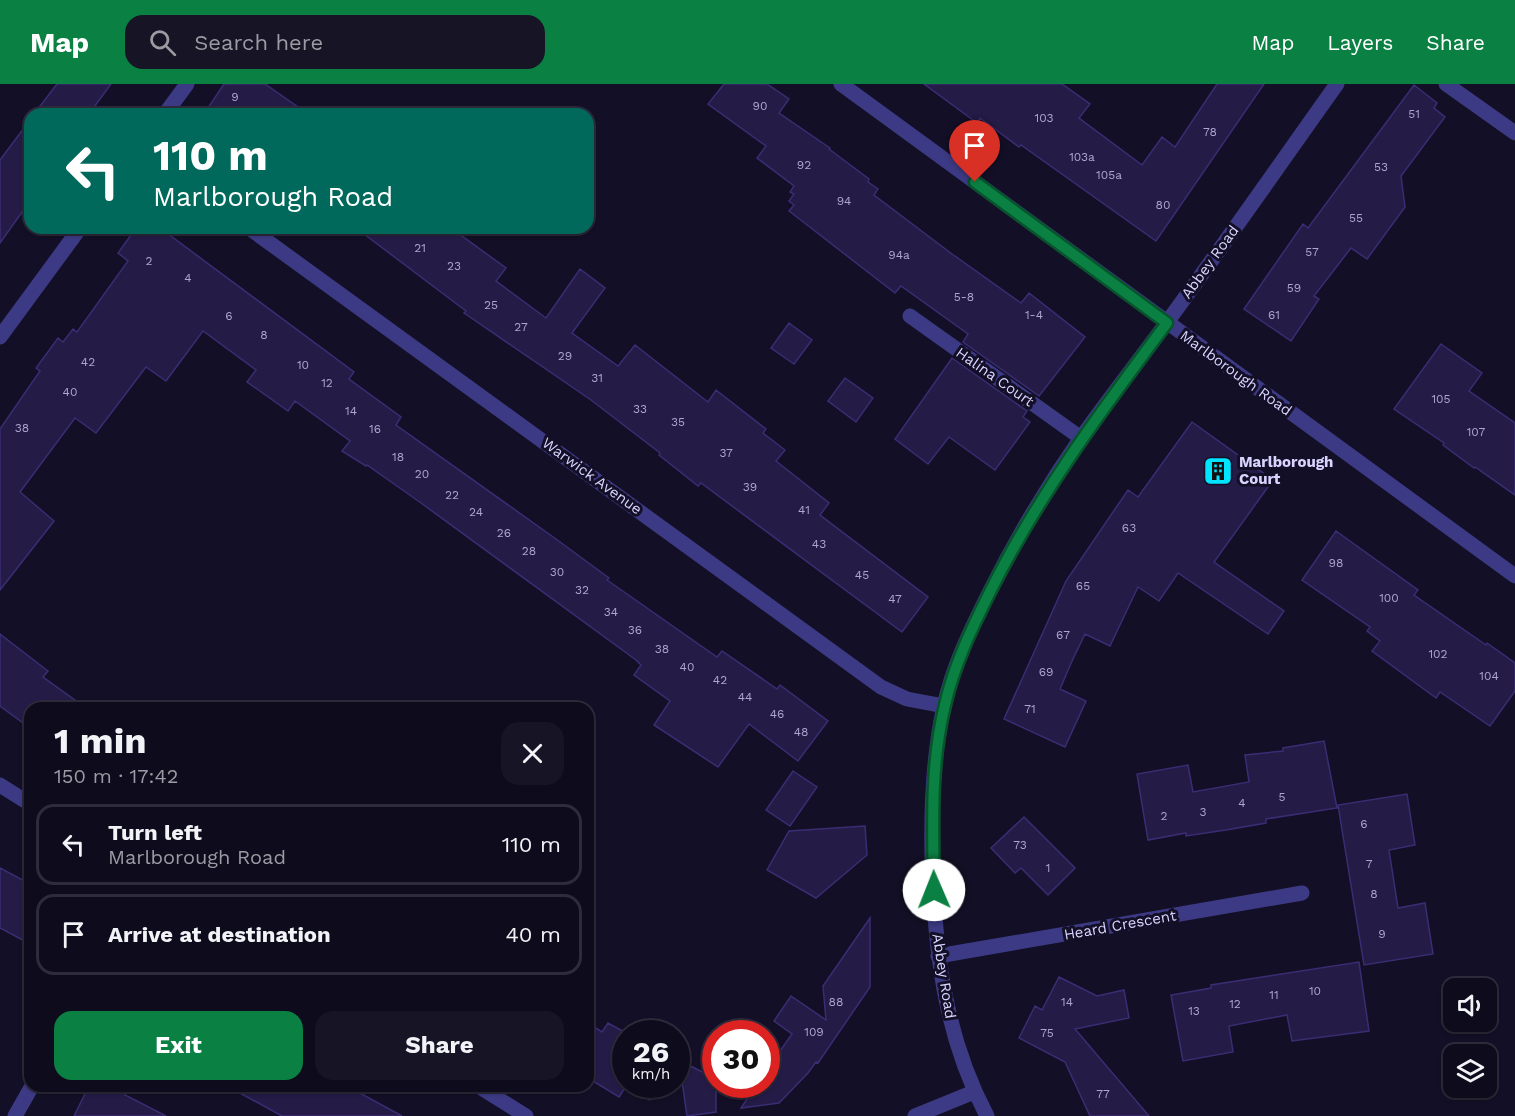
<!DOCTYPE html>
<meta charset="utf-8">
<style>
body{margin:0;font-family:"Work Sans",sans-serif;background:#171425;color:#f1f3f6;height:100vh;display:flex;flex-direction:column;font-size:22px;white-space:nowrap}
*{box-sizing:border-box;margin:0}
p{font-size:20px;color:#9b9ba3}
.icon{flex:none;width:33px;height:33px;fill:none;stroke:currentColor;stroke-width:2;stroke-linecap:round;stroke-linejoin:round}
.map{position:relative;flex:1;overflow:hidden}
.details{position:absolute;left:24px;top:618px;width:570px;height:390px;display:flex;flex-direction:column;background:#0e0b1c;border-radius:18px;box-shadow:0 2px 4px #0004,0 0 0 2px #2e2b3b}
.details>*{flex:none}
.guide{position:absolute;left:24px;top:24px;width:570px;height:126px;border-radius:18px;box-shadow:0 2px 4px #0004,0 0 0 2px #2e2b3b;background:#00695c;color:#fff;overflow:hidden}
.fabs{position:absolute;left:1443px;top:894px;display:grid;gap:12px}
.fabs a{display:grid;place-items:center;width:54px;height:54px;border-radius:12px;background:#0e0b1c;box-shadow:0 2px 4px #0004,0 0 0 2px #2e2b3b;font-size:30px}
.speed{position:absolute;left:612px;top:936px;display:flex;gap:12px;font-size:30px;font-weight:700;text-align:center}
.speed>*{display:grid;place-content:center;width:78px;height:78px;border-radius:50%;background:#0e0b1c;box-shadow:0 2px 4px #0004,0 0 0 2px #2e2b3b;line-height:1}
.speed small{font-size:15px;font-weight:400}
.speed .limit{border:9px solid #d22;background:#fff;color:#111}
.pin{position:absolute;display:grid;place-items:center;width:51px;height:51px;color:#fff;margin:-62px -26px;border-radius:50% 50% 50% 0;rotate:-45deg;box-shadow:0 0 6px #0007}
.pin .icon{rotate:45deg}
.me{position:absolute;width:66px;margin:-33px;rotate:359deg;stroke-linejoin:round;filter:drop-shadow(0 0 4px #0008)}
.turn{display:flex;align-items:center;gap:21px;height:126px;padding:0 30px;font-size:27px}
.turn .icon{width:78px;height:78px;stroke-width:2.5}
.turn b{display:block;font-size:42px;line-height:51px}
.round{display:grid;place-items:center;flex:none;width:63px;height:63px;border-radius:18px;background:#171425}
.summary{display:flex;align-items:center;justify-content:space-between;height:102px;padding:0 30px}
h1{font-size:36px;font-weight:700;line-height:45px}
.button{display:flex;gap:12px;margin-top:auto;padding:12px 30px}
.button a{flex:1;height:69px;border-radius:18px;background:#0b8043;color:#fff;font-size:24px;font-weight:700;line-height:69px;text-align:center}
.button a+a{background:#171425;color:#f1f3f6}
ul{padding:0;list-style:none}
li{display:flex;align-items:center;gap:18px;height:81px;margin:0 12px 9px;padding:0 18px;border:3px solid #2e2b3b;border-radius:18px}
li div{flex:1}
li b{display:block;font-size:22px}
li em{font-style:normal}
header{display:flex;align-items:center;gap:36px;box-sizing:border-box;height:84px;padding:0 30px;background:#0b8043;color:#fff}
header strong{font-size:28px}
nav{display:flex;gap:33px;margin-inline-start:auto;font-size:21px}
.search{width:420px;height:54px;background:#171425;display:flex;align-items:center;gap:15px;box-sizing:border-box;padding:0 21px;border-radius:18px;color:#9b9ba3;font-size:22px}
.map>svg:first-child{display:block}
.building{fill:#241b47;stroke:#3b2d73;stroke-width:1.5}
.lines{fill:none;stroke-linecap:round;stroke-linejoin:round}
.service{stroke:#3d3a85;stroke-width:15}
.minor{stroke:#3d3a85;stroke-width:15}
.route-casing{stroke:#07532c;stroke-width:15}
.route{stroke:#0b8043;stroke-width:10}
.labels{text-anchor:middle;stroke-width:6;stroke-linejoin:round;paint-order:stroke}
.number-label{font-size:12px;fill:#aca6d1}
.street-label{font-size:15px;fill:#d9d4ff;stroke:#130f26}
.poi-label{font-size:15px;font-weight:bold;fill:#d9d4ff;stroke:#130f26;text-anchor:start}
</style>
<header>
<strong>Map</strong>
<div class="search"><svg class="icon" aria-label="search" viewBox="0 0 24 24"><circle cx="10" cy="10" r="6"/><path d="M15 15l6 6"/></svg>Search here</div>
<nav><a>Map</a><a>Layers</a><a>Share</a></nav>
</header>
<div class="map">
<svg width="1515" height="1032" viewBox="0 0 1515 1032">
<rect width="100%" height="100%" fill="#130f26"/>
<!-- building -->
<path class="building" d="M57,0h54l-22,30h-55z
M224,0h41l43,30h-104z
M724,0h43l22,15 -10,14 51,35 -1,1 40,30 -1,3 10,7 -4,6 78,59 69,49 8,-10 56,44 -46,59 -76,-54 5,-8 -67,-48 -6,7 -106,-82 5,-6 -5,-4 5,-7 -4,-2 4,-6 -37,-28 9,-12 -58,-42z
M924,0h138l28,20 -11,14 63,47 20,-28 13,10 42,-63h47l-108,157 -135,-96 -2,2 -39,-29 -3,5z
M1414,1l23,18 -3,5 11,9 -44,59 4,31 -38,52 -16,-11 -37,48 5,3 -28,42 -47,-32 59,-85 5,4z
M30,36v81l-30,42v-83z
M136,144h24l194,144 -5,7 52,38 -5,8 160,114 53,39 -2,2 110,77 5,-6 55,38 3,-4 48,36 -30,40 -49,-37 -31,43 -64,-42 16,-24 -36,-26 7,-10 -5,-5 -215,-157 -54,-38 -1,1 -24,-15 8,-10 -55,-40 -7,10 -41,-29 9,-12 -53,-39 -37,50 -20,-14 -50,66 -21,-15 -55,74 34,29 -54,69v-161l40,-58 -4,-3 22,-30 5,4 10,-13 4,3 51,-71 -10,-8z
M356,144h95l55,40 -10,13 50,37 34,-49 25,19 -33,45 46,33 17,-21 73,57 8,-12 50,39 -3,4 22,17 -9,11 53,42 -9,12 108,82 -26,35 -201,-149 -3,3 -39,-31 1,-2 -69,-53 -127,-87 2,-2z
M789,239l23,17 -18,24 -23,-16z
M1441,260l41,29 -13,18 46,32v72l-40,-28 -1,1 -31,-23 1,-2 -50,-34z
M952,274l75,53 -4,6 7,5 -35,48 -46,-33 -21,27 -33,-25z
M845,294l28,20 -17,24 -28,-21z
M1192,338l81,58 -59,82 70,49 -16,23 -90,-61 -19,28 -21,-14 -28,59 -25,-12 -13,27 -12,28 26,12 -21,46 -61,-28 62,-138 62,-91 10,7z
M1336,447l82,59 -4,5 72,50 1,-2 28,20v28l-25,35 -50,-34 -4,6 -64,-47 8,-10 -13,-10 3,-4 -68,-47z
M0,550l48,37 -5,6 43,31h-56v20l-30,-22z
M1324,657l13,67 -71,11v4l-40,7 -40,6v-3l-38,7 -11,-66 51,-9 5,27 56,-10 -4,-27 38,-4v-3z
M793,687l24,16 -27,39 -24,-16z
M1407,710l8,51 -26,5 9,58 27,-5 8,51 -69,11 -26,-160z
M1024,733l51,51 -27,27 -27,-27 -6,5 -24,-25z
M865,742l2,29 -51,43 -49,-28 22,-39z
M0,784l30,16v60l-30,-16z
M870,834v69l-50,73 -2,3 -2,-1 -8,11 -29,30 -38,5 16,-24h9v-13l26,-37 -18,-13 17,-25 35,24 -3,-34z
M1359,878l10,69 -77,10 -5,-26 -58,11 4,26 -50,9 -12,-66 40,-7v-3z
M1059,893l38,19 27,-6 5,28 -54,11 74,87h-59l-25,-54 -46,-24 16,-32 7,4z
M588,939l14,9 6,-9 20,11h-2v50h33l-9,16 -24,-14 -7,11 -31,-19z
M679,976l37,19v33l-29,4z
M89,1002h40l-4,9 41,21h-92z
M227,1002h120l55,30h-120z"/>
<g class="lines">
<!-- service -->
<path class="service" d="M910,232l171,122"/>
<!-- minor -->
<path class="minor" d="M841,0l674,492
M1446,0l69,49
M165,30l22,-30
M249,144l632,459 26,12 37,7
M0,253l80,-109
M0,701l30,19
M938,872l364,-63
M478,1002l48,30
M15,1032l17,-30
M915,1032l59,-24
M987,1032c-36,-68 -48,-137 -53,-213 -4,-64 -4,-134 10,-197 9,-40 27,-77 45,-113 27,-54 58,-106 92,-155 27,-38 56,-75 84,-113 58,-79 115,-161 172,-241"/>
</g>
<g class="lines">
<!-- route casing -->
<g class="route-casing">
<path id="route" d="M934,806c-1,-61 -4,-125 11,-185 9,-40 27,-77 45,-113 49,-98 112,-182 177,-269l-192,-141"/>
</g>
<!-- route -->
<use href="#route" class="route"/>
</g>
<!-- icons -->
<defs>
<g id="building-square" transform="scale(1.5)"><rect x="-9" y="-9" width="18" height="18" rx="4" fill="#00e5ff" stroke="#130f26"/><path d="M-4-6H4V6H1V3H-1V6H-4ZM-2.5-4.3h1.7v1.8h-1.7ZM.8-4.3h1.7v1.8H.8ZM-2.5-1h1.7V.8h-1.7ZM.8-1h1.7V.8H.8Z" fill="#111"/></g>
</defs>
<g fill-rule="evenodd">
<use href="#building-square" x="1218" y="387"/>
</g>
<g class="labels">
<!-- number labels -->
<g class="number-label">
<text x="235" y="17">9</text>
<text x="760" y="26">90</text>
<text x="1414" y="34">51</text>
<text x="1044" y="38">103</text>
<text x="1210" y="52">78</text>
<text x="1082" y="77">103a</text>
<text x="804" y="85">92</text>
<text x="1381" y="87">53</text>
<text x="1109" y="95">105a</text>
<text x="844" y="121">94</text>
<text x="1163" y="125">80</text>
<text x="1356" y="138">55</text>
<text x="420" y="168">21</text>
<text x="1312" y="172">57</text>
<text x="899" y="175">94a</text>
<text x="149" y="181">2</text>
<text x="454" y="186">23</text>
<text x="188" y="198">4</text>
<text x="1294" y="208">59</text>
<text x="964" y="217">5-8</text>
<text x="491" y="225">25</text>
<text x="1034" y="235">1-4</text>
<text x="1274" y="235">61</text>
<text x="229" y="236">6</text>
<text x="521" y="247">27</text>
<text x="264" y="255">8</text>
<text x="565" y="276">29</text>
<text x="88" y="282">42</text>
<text x="303" y="285">10</text>
<text x="597" y="298">31</text>
<text x="327" y="303">12</text>
<text x="70" y="312">40</text>
<text x="1441" y="319">105</text>
<text x="640" y="329">33</text>
<text x="351" y="331">14</text>
<text x="678" y="342">35</text>
<text x="22" y="348">38</text>
<text x="375" y="349">16</text>
<text x="1476" y="352">107</text>
<text x="726" y="373">37</text>
<text x="398" y="377">18</text>
<text x="422" y="394">20</text>
<text x="750" y="407">39</text>
<text x="452" y="415">22</text>
<text x="804" y="430">41</text>
<text x="476" y="432">24</text>
<text x="1129" y="448">63</text>
<text x="504" y="453">26</text>
<text x="819" y="464">43</text>
<text x="529" y="471">28</text>
<text x="1336" y="483">98</text>
<text x="557" y="492">30</text>
<text x="862" y="495">45</text>
<text x="1083" y="506">65</text>
<text x="582" y="510">32</text>
<text x="1389" y="518">100</text>
<text x="895" y="519">47</text>
<text x="611" y="532">34</text>
<text x="635" y="550">36</text>
<text x="1063" y="555">67</text>
<text x="662" y="569">38</text>
<text x="1438" y="574">102</text>
<text x="687" y="587">40</text>
<text x="1046" y="592">69</text>
<text x="1489" y="596">104</text>
<text x="720" y="600">42</text>
<text x="745" y="617">44</text>
<text x="1030" y="629">71</text>
<text x="777" y="634">46</text>
<text x="801" y="652">48</text>
<text x="1282" y="717">5</text>
<text x="1242" y="723">4</text>
<text x="1203" y="732">3</text>
<text x="1164" y="736">2</text>
<text x="1364" y="744">6</text>
<text x="1020" y="765">73</text>
<text x="1369" y="784">7</text>
<text x="1048" y="788">1</text>
<text x="1374" y="814">8</text>
<text x="1382" y="854">9</text>
<text x="1315" y="911">10</text>
<text x="1274" y="915">11</text>
<text x="836" y="922">88</text>
<text x="1067" y="922">14</text>
<text x="1235" y="924">12</text>
<text x="1194" y="931">13</text>
<text x="814" y="952">109</text>
<text x="1047" y="953">75</text>
<text x="1103" y="1014">77</text>
</g>
<!-- street labels -->
<g class="street-label">
<text transform="translate(1210 178) rotate(-54)" y="5">Abbey Road</text>
<text transform="translate(1236 289) rotate(36)" y="5">Marlborough Road</text>
<text transform="translate(995 293) rotate(35)" y="5">Halina Court</text>
<text transform="translate(592 392) rotate(36)" y="5">Warwick Avenue</text>
<text transform="translate(1120 841) rotate(-10)" y="5">Heard Crescent</text>
<text transform="translate(944 892) rotate(81)" y="5">Abbey Road</text>
</g>
<!-- poi labels -->
<g class="poi-label">
<text x="1239" y="383">Marlborough<tspan x="1239" dy="17">Court</tspan></text>
</g>
</g>
</svg>
<div class="fabs">
<a><svg class="icon" aria-label="sound" viewBox="0 0 24 24"><path d="M4 9h4l5-4v14l-5-4H4zM17 9q2 3 0 6"/></svg></a>
<a><svg class="icon" aria-label="layers" viewBox="0 0 24 24"><path d="M12 4l9 5-9 5-9-5zM3 14l9 5 9-5"/></svg></a>
</div>
<div class="speed"><div>26<small>km/h</small></div><div class="limit">30</div></div>
<div class="pin" style="left:975px;top:98px;background:#d93025"><svg class="icon" aria-label="arrive" viewBox="0 0 24 24"><path d="M6 21V4h12l-3 4 3 4H6"/></svg></div>
<svg class="me" style="left:934px;top:806px" viewBox="-20 -20 40 40"><circle r="19" fill="#fff"/><path d="M0-13L10 11 0 6-10 11z" fill="#0b8043"/></svg>
<div class="guide">
<div class="turn"><svg class="icon" aria-label="left" viewBox="0 0 24 24"><path d="M17 20v-9H6M10 6l-5 5 5 5"/></svg><div><b>110 m</b>Marlborough Road</div></div>
</div>
<section class="details">
<div class="summary"><div><h1>1 min</h1><p>150 m · 17:42</p></div><a class="round"><svg class="icon" aria-label="close" viewBox="0 0 24 24"><path d="M6 6l12 12M18 6L6 18"/></svg></a></div>
<ul>
<li><svg class="icon" aria-label="left" viewBox="0 0 24 24"><path d="M17 20v-9H6M10 6l-5 5 5 5"/></svg><div><b>Turn left</b><p>Marlborough Road</p></div><em>110 m</em></li>
<li><svg class="icon" aria-label="arrive" viewBox="0 0 24 24"><path d="M6 21V4h12l-3 4 3 4H6"/></svg><div><b>Arrive at destination</b></div><em>40 m</em></li>
</ul>
<div class="button"><a>Exit</a><a>Share</a></div>
</section>
</div>
